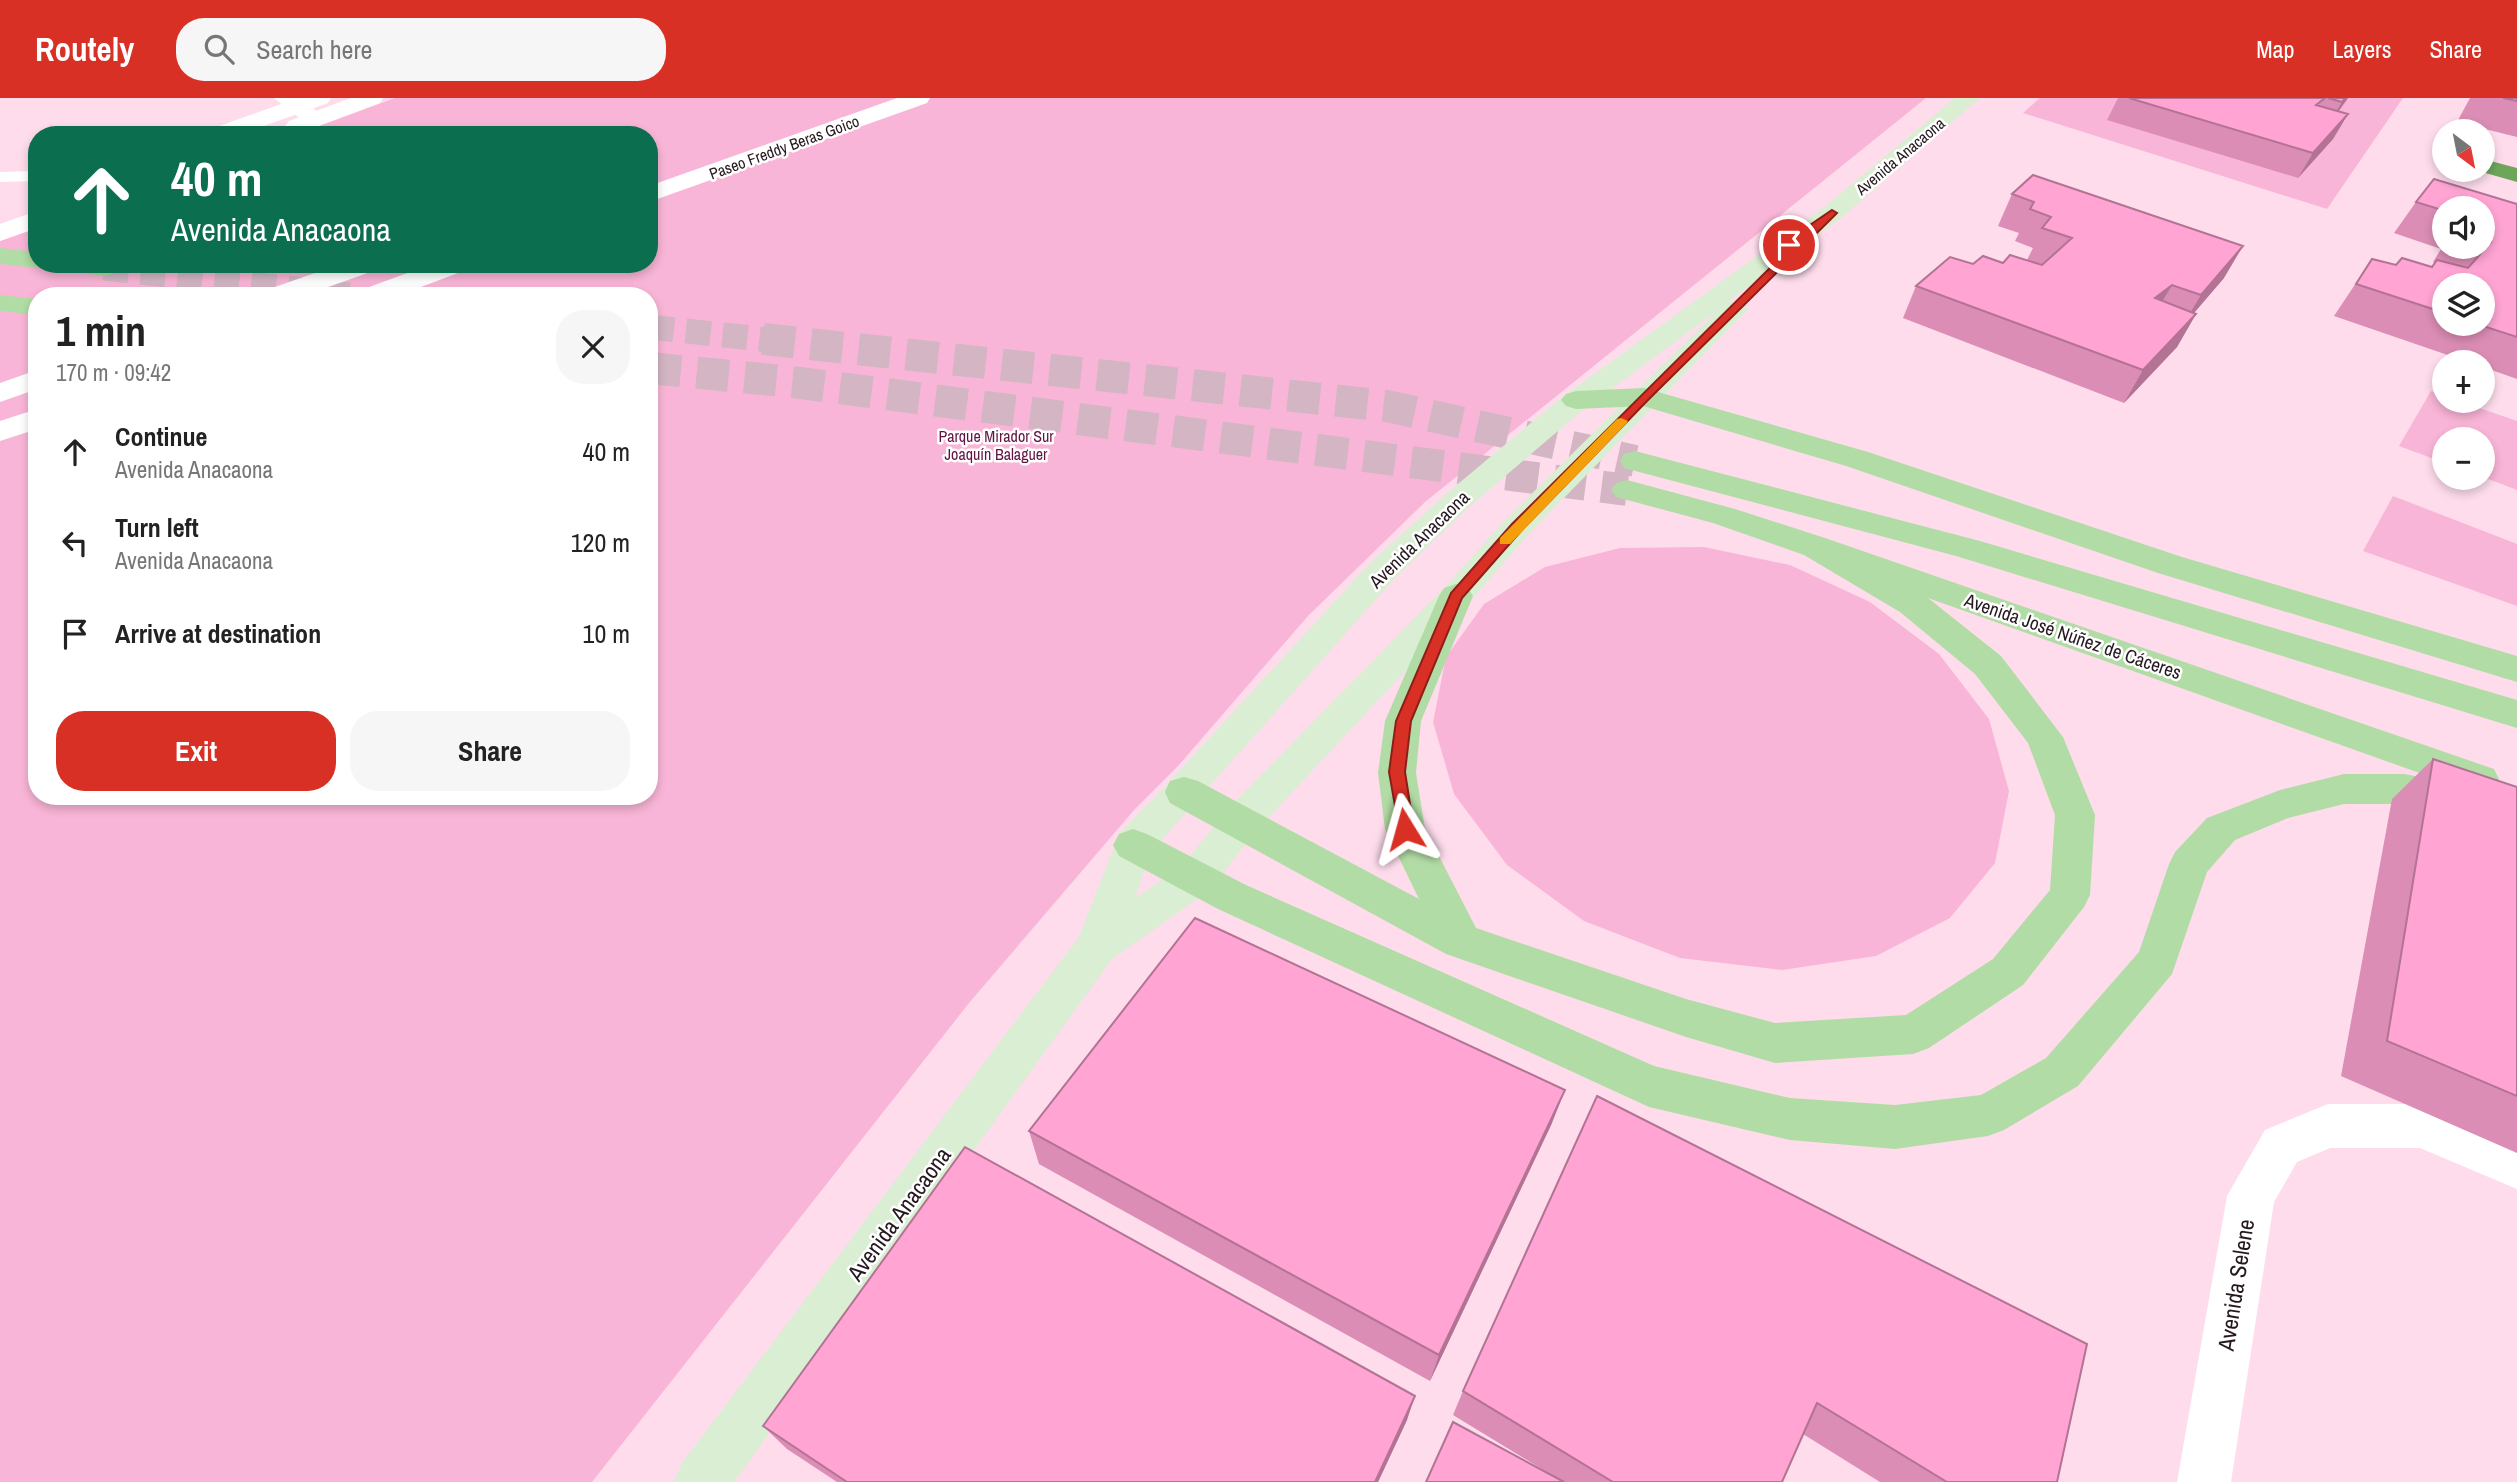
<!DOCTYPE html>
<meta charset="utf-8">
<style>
body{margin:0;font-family:"Archivo Narrow",sans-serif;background:#f6f6f6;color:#222;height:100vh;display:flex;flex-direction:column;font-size:26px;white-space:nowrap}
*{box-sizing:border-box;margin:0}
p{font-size:23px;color:#767676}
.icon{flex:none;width:38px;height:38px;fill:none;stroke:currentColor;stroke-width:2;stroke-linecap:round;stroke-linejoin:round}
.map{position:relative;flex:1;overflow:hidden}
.panel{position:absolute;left:28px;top:189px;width:630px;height:518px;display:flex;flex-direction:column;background:#fff;border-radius:28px;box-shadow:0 4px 10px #0003}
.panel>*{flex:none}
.guide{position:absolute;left:28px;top:28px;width:630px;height:147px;border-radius:28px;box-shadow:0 4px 10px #0003;background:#0b6e4f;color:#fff;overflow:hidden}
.needle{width:46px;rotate:148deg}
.fabs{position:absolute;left:2432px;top:21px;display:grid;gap:14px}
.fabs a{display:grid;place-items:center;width:63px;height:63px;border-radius:50%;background:#fff;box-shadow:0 4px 10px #0003;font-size:35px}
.pin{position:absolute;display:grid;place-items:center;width:60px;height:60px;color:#fff;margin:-30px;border:4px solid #fff;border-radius:50%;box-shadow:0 2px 7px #0007}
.me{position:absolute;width:77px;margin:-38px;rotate:352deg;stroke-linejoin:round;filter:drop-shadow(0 0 5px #0008)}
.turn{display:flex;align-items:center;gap:24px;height:147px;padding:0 28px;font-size:32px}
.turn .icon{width:91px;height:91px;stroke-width:2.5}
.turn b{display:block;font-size:49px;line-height:60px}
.round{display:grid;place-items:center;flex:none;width:74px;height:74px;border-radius:28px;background:#f6f6f6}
.overview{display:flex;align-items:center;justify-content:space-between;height:119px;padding:0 28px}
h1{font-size:42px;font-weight:700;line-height:52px}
.cta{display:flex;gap:14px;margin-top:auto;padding:14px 28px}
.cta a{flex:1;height:80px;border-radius:28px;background:#d93025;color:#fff;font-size:28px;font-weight:700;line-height:80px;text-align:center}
.cta a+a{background:#f6f6f6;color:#222}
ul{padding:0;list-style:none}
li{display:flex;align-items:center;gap:21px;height:91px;padding:0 28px}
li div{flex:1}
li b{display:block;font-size:26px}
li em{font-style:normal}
header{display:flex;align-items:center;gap:42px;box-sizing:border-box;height:98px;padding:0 35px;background:#d93025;color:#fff}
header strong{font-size:33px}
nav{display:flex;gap:38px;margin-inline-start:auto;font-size:24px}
.search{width:490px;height:63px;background:#f6f6f6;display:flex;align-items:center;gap:18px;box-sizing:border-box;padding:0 24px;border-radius:28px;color:#767676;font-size:26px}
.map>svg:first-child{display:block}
.green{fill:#f9b5d7;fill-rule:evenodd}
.water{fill:#6da65b}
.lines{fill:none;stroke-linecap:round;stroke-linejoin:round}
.primary-tunnel-far1{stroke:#d3b5c3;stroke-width:25;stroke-dasharray:25 12;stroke-linecap:butt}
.primary-tunnel{stroke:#d3b5c3;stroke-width:32;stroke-dasharray:32 16;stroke-linecap:butt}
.service{fill:#fff;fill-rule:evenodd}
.minor{fill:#fff;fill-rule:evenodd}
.tertiary{fill:#fff;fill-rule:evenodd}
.secondary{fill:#d9eed2;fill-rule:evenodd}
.primary{fill:#b2dca5;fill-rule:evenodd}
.wall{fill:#db8db5;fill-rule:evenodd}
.shaded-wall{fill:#b27394}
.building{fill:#ffa4d3;stroke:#b27394;stroke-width:2}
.route{fill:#d93025;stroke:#8d1f18;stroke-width:2}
.slow{fill:#f59e0b}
.labels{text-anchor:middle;stroke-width:5;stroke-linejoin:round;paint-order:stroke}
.far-street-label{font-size:16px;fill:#25191f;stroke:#fff}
.far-park-label{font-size:16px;fill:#611343;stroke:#fff}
.street-label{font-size:19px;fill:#25191f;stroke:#fff}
.near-street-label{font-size:23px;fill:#25191f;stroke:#fff}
</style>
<header>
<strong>Routely</strong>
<div class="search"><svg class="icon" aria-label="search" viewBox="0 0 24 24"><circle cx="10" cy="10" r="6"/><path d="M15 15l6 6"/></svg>Search here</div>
<nav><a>Map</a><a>Layers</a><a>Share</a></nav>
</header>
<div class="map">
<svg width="2517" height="1384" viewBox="0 0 2517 1384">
<rect width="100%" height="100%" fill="#fedcec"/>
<!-- green -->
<path class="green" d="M395,0h1531l-501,404 -117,114 -130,150 -43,43 -166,194 -377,479h-592v-1241l37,-13v36h612v-129h-354zM37,198h612v500h-612z
M2040,0h363l-76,111 -304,-96z
M2431,293l14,5v5h14l58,20v69l-34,-13v-38h-38v24l-46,-17z
M2393,398l124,48v62l-154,-55z
M1704,449l86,18 80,37 69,52 50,65 20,72 -14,72 -45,55 -74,38 -94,14 -102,-12 -96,-37 -77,-56 -53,-71 -21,-72 13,-65 38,-53 61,-37 75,-19z"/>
<!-- water -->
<path class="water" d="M2483,61l34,9v14l-42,-12h8z"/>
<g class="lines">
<!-- primary-tunnel-far1 -->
<path class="primary-tunnel-far1" d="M104,170l255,28
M649,229l131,14"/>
<!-- primary-tunnel -->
<path class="primary-tunnel" d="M763,241l624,67 248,55
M649,270l144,14 834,108"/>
<!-- service -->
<path class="service" d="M37,73v10l-37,1v-10z"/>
<!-- minor -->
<path class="minor" d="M274,0h26l27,21 -4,5h-16z
M2328,1006h94l95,40v45l-97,-41h-90l-33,14 -23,40 -43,280h-54l50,-286 38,-66z"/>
<!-- tertiary -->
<path class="tertiary" d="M298,0h33l-3,5 -89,32h-35l4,-5z
M351,0h32l-3,5 -75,28h-16l-4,-5 4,-5z
M897,0h33l-3,5 -278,99v-16z
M37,113v17l-37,13v-17z
M341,166h39l-4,6 -73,26h-40l3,-6z
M432,166h38l-4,6 -69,26h-39l3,-6z
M37,272v19l-37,13v-19z
M37,311v20l-37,12v-20z"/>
<!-- secondary -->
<path class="secondary" d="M1955,0h25l-139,120 -113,84 16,1 4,6 -221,227 -59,68 -213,228 -45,58 -98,69 -378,523h-60l8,-19 397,-526 40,-103 51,-53 200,-218 76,-69 111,-93 266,-193zM1717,213l-212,209 -61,68 -217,222 -45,56 -47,32 15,-45 244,-274 74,-71 111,-95z"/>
<!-- primary -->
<path class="primary" d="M0,150l37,4v12h10l-10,4 -37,-4z
M57,166h58l2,4 -4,6 -9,2 -43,-6z
M0,197l37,4v16l-37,-4z
M1644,290l224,64 314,105 335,99v26l-359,-109 -312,-107 -203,-60 -67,3 -10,-3 -5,-6 5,-6 10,-3z
M1635,353l345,90 537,159v28l-561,-172 -332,-88 -4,-7 4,-7z
M1627,382l108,29 93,30 666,230 5,10 -5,10 -5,2 28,10v31l-44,-15 -69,-13h-60l-56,14 -53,22 -28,32 -35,102 -94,112 -74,44 -16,6 -93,13 -105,-9 -141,-33 -431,-198 -99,-53 -6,-11 6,-11 14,-5 14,5 99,51 408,181 136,32 105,7 86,-10 65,-37 93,-106 30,-88 6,-12 32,-34 73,-28 64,-16h60l38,7 -514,-183 73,58 62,81 32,78 -5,80 -6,12 -61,78 -94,63 -16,6 -138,9 -89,-26 -240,-83 -276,-151 -5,-11 5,-11 14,-4 14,4 221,118 -34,-70 -7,-56 7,-52 54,-125 5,-8 12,-4 12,4 5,8 -52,125 -5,52 9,56 51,99 210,71 89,24 131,-8 87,-56 57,-69 5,-75 -27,-72 -53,-69 -75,-62 -96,-57 -91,-32 -97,-26 -5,-7 5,-7z"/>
</g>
<!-- wall -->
<path class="wall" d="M2118,0h230l-9,13 9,3 -15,25 -35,39 -191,-58z
M2470,0h47v39l-60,-15z
M2033,77l191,103 -30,35 2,1 -19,33 -53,56 -221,-85 13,-32 57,-22 30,-1 39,2 -15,-5 6,-12 -18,-7 4,-8 -21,-7 14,-32z
M2416,104l101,2v175l-34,-12v-5h-15l-134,-46 38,-57 24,6 36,2 3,-4 -2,-1 8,-13 -47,-16zM2445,110h38v39h-38zM2445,187l38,39h-38z
M2433,661l84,28v366l-176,-77 51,-277z
M1597,998l460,386h-177l-77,-48 -21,48h-356l124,-8 -97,-59 10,-24z
M1552,1025l-122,258 -391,-217 -10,-33z
M1407,1322l-29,62h-541l-50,-33 -24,-23z"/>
<!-- shaded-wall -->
<path class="shaded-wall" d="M2345,0h3l-21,29 15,-25z
M2348,16l-15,25 -35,39 15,-25z
M2243,148l-19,32 -43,50 20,-33z
M2172,187l-19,32 2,-19z
M2196,216l-19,33 -53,56 19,-33z
M1565,992l-13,33 -122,258 9,-26z
M1415,1298l-8,24 -29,62h-3z"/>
<!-- building -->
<path class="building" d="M2129,0h196l-9,7 32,9 -35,39z
M2328,0h17l-3,4z
M2503,0h14v3z
M2033,77l210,71 -42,49 -29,-10 -17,13 41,16 -53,56 -227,-84 34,-29 23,7 10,-8 20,7 7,-8 32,10 30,-27 -30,-10 9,-11 -21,-8 4,-7 -22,-8z
M2434,81l83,25v133l-40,-13h6v-39h-38v28l-89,-29 16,-25 24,6 6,-7 30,9 5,-7 31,8 23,-26 -8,-3v-31h-38v3l-29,-9z
M2433,661l84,28v309l-130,-55z
M1195,820l370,172 -126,265 -410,-224z
M1597,998l490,248 -30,138h-110l-130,-79 -35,79h-169l-150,-91z
M965,1049l450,249 -40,86h-528l-84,-56z
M1453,1324l111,60h-138z"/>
<!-- route -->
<path class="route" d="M1832,112l5,3 -2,2 -187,185 -127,131 -59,67 -51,123 -6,51 9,57 -3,5h-11l-11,-62 7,-51 55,-128 61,-69 279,-277h-6v-5z"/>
<!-- slow -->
<path class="slow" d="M1621,320l7,3 -2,3 -116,120h-10v-6l117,-119z"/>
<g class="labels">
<!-- far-street labels -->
<g class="far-street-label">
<text transform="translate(784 49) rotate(-20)" y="6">Paseo Freddy Beras Goico</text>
<text transform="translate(1900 58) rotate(-40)" y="6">Avenida Anacaona</text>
</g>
<!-- far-park labels -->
<g class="far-park-label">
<text x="996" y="344">Parque Mirador Sur<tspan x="996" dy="18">Joaquín Balaguer</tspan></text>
</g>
<!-- street labels -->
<g class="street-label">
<text transform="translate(1419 441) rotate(-44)" y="7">Avenida Anacaona</text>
<text transform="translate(2073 538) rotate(19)" y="7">Avenida José Núñez de Cáceres</text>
</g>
<!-- near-street labels -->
<g class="near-street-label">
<text transform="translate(899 1116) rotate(-54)" y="8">Avenida Anacaona</text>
<text transform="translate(2236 1187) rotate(-81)" y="8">Avenida Selene</text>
</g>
</g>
</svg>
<div class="fabs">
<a><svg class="needle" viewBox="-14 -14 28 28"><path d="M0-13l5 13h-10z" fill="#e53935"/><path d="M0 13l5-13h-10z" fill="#767676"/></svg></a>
<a><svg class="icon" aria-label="sound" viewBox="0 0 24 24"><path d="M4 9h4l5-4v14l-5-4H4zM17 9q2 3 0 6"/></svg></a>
<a><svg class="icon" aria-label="layers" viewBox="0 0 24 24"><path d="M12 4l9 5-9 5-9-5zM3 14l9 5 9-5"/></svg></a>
<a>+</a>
<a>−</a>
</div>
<div class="pin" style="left:1789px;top:147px;background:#d93025"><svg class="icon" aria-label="arrive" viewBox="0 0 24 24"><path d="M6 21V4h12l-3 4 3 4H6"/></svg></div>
<svg class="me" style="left:1405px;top:731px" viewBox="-20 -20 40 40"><path d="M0-17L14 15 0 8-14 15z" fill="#d93025" stroke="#fff" stroke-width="4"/></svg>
<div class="guide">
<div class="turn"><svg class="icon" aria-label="ahead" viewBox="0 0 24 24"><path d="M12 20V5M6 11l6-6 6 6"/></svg><div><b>40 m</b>Avenida Anacaona</div></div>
</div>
<section class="panel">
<div class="overview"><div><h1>1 min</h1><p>170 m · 09:42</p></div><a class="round"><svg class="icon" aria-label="close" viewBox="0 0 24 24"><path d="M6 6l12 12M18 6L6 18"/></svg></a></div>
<ul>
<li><svg class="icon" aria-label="ahead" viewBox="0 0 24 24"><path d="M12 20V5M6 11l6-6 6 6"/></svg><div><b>Continue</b><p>Avenida Anacaona</p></div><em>40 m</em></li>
<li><svg class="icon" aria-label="left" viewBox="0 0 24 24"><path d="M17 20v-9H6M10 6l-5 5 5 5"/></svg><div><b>Turn left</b><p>Avenida Anacaona</p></div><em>120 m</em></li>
<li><svg class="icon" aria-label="arrive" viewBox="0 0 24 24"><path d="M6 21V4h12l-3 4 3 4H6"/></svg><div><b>Arrive at destination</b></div><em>10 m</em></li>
</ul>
<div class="cta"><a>Exit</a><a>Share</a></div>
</section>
</div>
